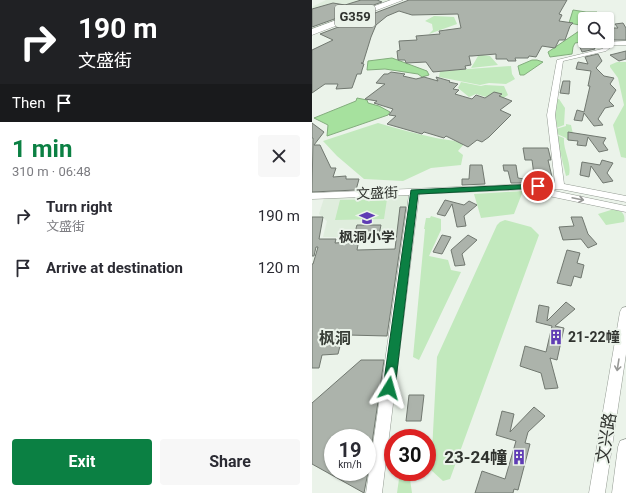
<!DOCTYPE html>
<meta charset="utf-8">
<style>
body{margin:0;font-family:Roboto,"Noto Sans SC",sans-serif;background:#f7f7f7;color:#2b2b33;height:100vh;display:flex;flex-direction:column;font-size:15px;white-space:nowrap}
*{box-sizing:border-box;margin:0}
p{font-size:13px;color:#7c7c81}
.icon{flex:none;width:22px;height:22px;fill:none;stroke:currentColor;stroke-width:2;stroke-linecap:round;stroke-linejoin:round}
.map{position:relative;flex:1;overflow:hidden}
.drawer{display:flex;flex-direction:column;background:#fff;width:312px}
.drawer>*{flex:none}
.guide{background:#202124;color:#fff;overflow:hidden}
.controls{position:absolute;left:266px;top:12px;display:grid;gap:8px}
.controls a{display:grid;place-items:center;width:36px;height:36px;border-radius:4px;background:#fff;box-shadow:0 1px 3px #0004;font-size:20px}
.speed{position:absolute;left:12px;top:429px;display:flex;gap:8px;font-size:20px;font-weight:700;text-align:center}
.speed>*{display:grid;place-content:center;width:52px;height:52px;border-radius:50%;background:#fff;box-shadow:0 1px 3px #0004;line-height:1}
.speed small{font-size:10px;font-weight:400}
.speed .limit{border:6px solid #d22;background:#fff;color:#111}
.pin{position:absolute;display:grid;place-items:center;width:34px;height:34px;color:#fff;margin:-17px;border:2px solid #fff;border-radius:50%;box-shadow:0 1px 4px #0007}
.me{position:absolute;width:44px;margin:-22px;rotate:8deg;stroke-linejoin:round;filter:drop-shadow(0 0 3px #0008)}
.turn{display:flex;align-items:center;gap:14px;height:84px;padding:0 12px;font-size:18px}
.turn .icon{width:52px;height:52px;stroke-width:2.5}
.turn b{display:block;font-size:28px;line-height:34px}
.then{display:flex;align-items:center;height:38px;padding:0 12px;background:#0003;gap:8px;font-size:15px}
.round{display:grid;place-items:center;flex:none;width:42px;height:42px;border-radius:4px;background:#f7f7f7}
.head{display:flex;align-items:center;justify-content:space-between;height:68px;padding:0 12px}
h1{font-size:24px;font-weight:700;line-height:30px;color:#0b8043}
.primary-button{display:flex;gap:8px;margin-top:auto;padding:8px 12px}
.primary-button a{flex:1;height:46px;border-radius:4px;background:#0b8043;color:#fff;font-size:16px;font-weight:700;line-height:46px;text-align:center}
.primary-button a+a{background:#f7f7f7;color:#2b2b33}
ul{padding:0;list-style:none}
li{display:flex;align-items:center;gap:12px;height:52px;padding:0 12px}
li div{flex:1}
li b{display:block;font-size:15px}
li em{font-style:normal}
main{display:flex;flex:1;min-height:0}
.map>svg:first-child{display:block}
.built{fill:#dfeddd}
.green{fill:#c2e9bd}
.water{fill:#a6e19e;stroke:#83ad7d}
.building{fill:#acb3ab;stroke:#717870}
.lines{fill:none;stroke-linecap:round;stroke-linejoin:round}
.minor-casing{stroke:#939a92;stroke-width:1}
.highway-casing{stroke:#939a92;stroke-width:1}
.minor{fill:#fff;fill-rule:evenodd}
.highway{fill:#fff;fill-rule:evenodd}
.oneway{stroke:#989997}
.route{fill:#0b8043;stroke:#07532c}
.labels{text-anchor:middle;stroke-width:4;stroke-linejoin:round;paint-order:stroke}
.shield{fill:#ebf3ea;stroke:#686d67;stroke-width:1}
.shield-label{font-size:13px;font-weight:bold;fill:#30332f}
.street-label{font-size:14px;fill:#30332f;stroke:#ebf3ea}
.poi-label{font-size:14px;font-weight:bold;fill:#30332f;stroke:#ebf3ea}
.quarter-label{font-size:16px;font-weight:bold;fill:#383e37;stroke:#ebf3ea}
.near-street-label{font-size:17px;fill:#30332f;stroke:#ebf3ea}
.near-poi-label{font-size:17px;font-weight:bold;fill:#30332f;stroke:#ebf3ea;text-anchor:end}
</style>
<main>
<section class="drawer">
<div class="guide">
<div class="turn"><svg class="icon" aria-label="right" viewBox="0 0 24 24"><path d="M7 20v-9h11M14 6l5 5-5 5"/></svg><div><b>190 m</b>文盛街</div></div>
<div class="then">Then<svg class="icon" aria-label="arrive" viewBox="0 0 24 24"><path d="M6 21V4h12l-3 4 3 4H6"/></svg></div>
</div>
<div class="head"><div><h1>1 min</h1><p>310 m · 06:48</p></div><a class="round"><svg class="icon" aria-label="close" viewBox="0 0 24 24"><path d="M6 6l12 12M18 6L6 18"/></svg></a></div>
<ul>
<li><svg class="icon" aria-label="right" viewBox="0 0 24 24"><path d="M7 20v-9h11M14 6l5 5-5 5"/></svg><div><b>Turn right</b><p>文盛街</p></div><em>190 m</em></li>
<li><svg class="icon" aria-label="arrive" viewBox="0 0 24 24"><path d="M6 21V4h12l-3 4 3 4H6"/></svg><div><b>Arrive at destination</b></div><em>120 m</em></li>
</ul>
<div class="primary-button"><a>Exit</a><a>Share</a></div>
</section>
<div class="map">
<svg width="314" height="493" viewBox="0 0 314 493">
<rect width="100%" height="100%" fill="#ebf3ea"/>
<!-- built -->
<path class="built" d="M14,0h73l-87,32v-25z
M102,192l-5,46 -86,-1 4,-16 -8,-7 6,-19z"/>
<!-- green -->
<path class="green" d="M122,16l20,1 3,7 -28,10 4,-4 -1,-6 -7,-3z
M170,55l8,1 8,9 -27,3 7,-12z
M305,62h9v96l-5,-1 -8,-32 11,-20 -6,-27 -8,-11v-2z
M199,66l1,8 3,5 -9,5 -17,-1 -9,2 -41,-8 1,-6z
M149,82l20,4 4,-1 19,1 4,9 -9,6 -23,-7 -7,3 -11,-9z
M245,99h2l6,9 -1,17 -8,3 -2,-15z
M66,123c20,6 39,11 58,15 10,2 19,2 28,6l-6,7 5,4 -2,10 -30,3 -28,13 -39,-2 -27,-23 -14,-15z
M254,124l5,1 2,9 -1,7 -5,-1 -1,-2 -9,-4 -1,-5 10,-3z
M244,135l8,3c-1,12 8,25 5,37l-3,1z
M211,191l-9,23 -33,4 -7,-24z
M75,199l-3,20 -49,1 5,-20z
M302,209c7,1 12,5 10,13l-18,3 -8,-11z
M119,216l10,3v11l-12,26 19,4 3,10 10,2 -42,88 -6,-3 12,-128h-1l2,-11h4z
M193,220l26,7 8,8 -89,244 -7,2 -12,-11 6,-113 60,-132 3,-3z
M88,472h9l3,21h-15z"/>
<!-- water -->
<path class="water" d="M261,10l13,2h11l7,7h-19v7l-16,-3z
M270,29h3v12h12l-15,1 -7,1 -2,4 -1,7 -22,3 -2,-5z
M80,58l35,13 2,4 -7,2 -4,-3 -33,-5 -18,1 1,-9z
M220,60h5l6,2 -19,13h-4l-2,-9z
M45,98l10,2 1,3 11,3 11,6 -2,3 -61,21 1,-11 -14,-7 42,-17z"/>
<!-- building -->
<path class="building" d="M49,0h16l5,2 -70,25v-18l21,-6 12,2z
M97,0h158l-8,14 3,1 -3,6 14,2 -3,3 -5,14h-6l-4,8 -13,-2 -6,11 -7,-1 -1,2h-13l1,3h-8l-1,-2h-11v-5l-24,2h-3l2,9 -6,1 1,3 -33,3 -7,-10 -20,1 -1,-3h-7l-1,-9 3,-1 -1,-9 18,-1 -1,-4 24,-2 -1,-3 22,-3 -3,-14 -46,1 -13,-4 -12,5 -11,9 -5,12 -8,26h-2l3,1 -2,6 -1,4h-4l-5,14 -16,1 2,-5h-13l-13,9v-43l21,-10 -13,-6z
M311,23l3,5v12h-19v-12h11l-3,-4z
M267,45h14l2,4 -13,3z
M314,51v8l-7,2 -9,-6z
M286,54l4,7 -6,7 8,8 10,2 -4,6 6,6 -7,11 5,5 -9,2 -7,11 5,6 -9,1 -10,-13 -2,8 -8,-1 3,-10 7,2 6,-26h-2l3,-15 -15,-2 2,-7 10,2 -3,-7z
M79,72l14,2 -2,2 13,3 8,-2 14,4 -2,-4 14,4 -1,1 9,2 -5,5 6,1 -4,4 17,5 4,-4 9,3 9,-6 8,2 -3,2 13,5 -12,9 11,5 -22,22 -7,5 -5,-2 -9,7 -22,-11 -2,2 -20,-6 -2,2 -35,-10 9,-8 -7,-1 4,-6 -19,-6 3,-2 -12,-2 20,-15 -9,-1 8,-9h4z
M251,81h7l-1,13 -9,-1z
M0,123l12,9 -10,13h6l11,23h5l-3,9 13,-1v3h13l-3,11 -44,2 1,-54h-1z
M256,132l38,6 -3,5 5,7 -9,2 -11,-15 -2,9 -9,-1 1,-4 -10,-1z
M211,148h25l3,12h-3l4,17h-6l1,5h-12l-3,-22h-7z
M290,160l11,3 -6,10 6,8 -10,2 -12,-17 -2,11 -9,-2 2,-13 18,3z
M158,165h12l3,19 -23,1v-6h7z
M191,165h13l2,13 6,1v4h-13l-3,-12h-4z
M133,200l19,5 5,-4 8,4 -13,11 2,10 -9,1 -5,-23 -7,12 -8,-2z
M88,207h6l-19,129 -39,-1v3h-6l-4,16 -16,1 -3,13h-7v-104h1l5,-17h-2l-2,9h-2v-39h11l-4,22h17l-1,4 17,-1 5,-17h24l-2,10 -19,-1 -3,16 38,-1z
M259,217h11l6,17 9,10 -9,4 -7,-9 -18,1 -4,-13 15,-1z
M130,235l9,2 -9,17 -9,-2z
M156,235l9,5 -15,14 3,11 -10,1 -4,-16z
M255,250l13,3 -3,10 7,2 -3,13 -7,-2 -3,10 -14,-3z
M254,302l9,7 -20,17 9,2 -7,32 -7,-2 8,30 -13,1 -4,-16 -21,-7 5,-20 21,6 6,-26 -16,-4 3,-17 10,2 -2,14z
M49,360h23l-13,90h-4v-12h-34v34h35l-4,21 -52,-29v-61z
M97,395h15l-3,26h-15z
M222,407l11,9 -17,16 -3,11 5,1 -12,46 -4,-1 -1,4h-38l7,-22 23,8 11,-38 -20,-6 6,-24 12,3 -4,18z"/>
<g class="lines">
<!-- minor casing -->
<g class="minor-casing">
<path id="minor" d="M314,41v4h-13l-7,6 -43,10 -8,54 9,69 62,12v6l-66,-13h-15l81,17v6l-87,-18 -3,-1 -2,-4 -115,5 -37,299h-16l43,-298 -97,4v-6l243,-10 -8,-68 10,-55 45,-11 7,-7z
M314,307v47l-21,139h-16l31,-181 2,-4z
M314,439v54h-14l6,-46 2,-6z"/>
</g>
<!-- highway casing -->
<g class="highway-casing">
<path id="highway" d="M79,0h12l-91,35v-6z"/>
</g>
<!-- minor -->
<use href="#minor" class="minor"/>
<!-- highway -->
<use href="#highway" class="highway"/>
</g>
<!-- one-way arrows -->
<defs><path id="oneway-shaft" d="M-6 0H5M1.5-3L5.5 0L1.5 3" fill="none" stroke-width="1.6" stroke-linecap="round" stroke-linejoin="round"/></defs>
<g class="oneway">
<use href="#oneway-shaft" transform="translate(266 199) rotate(12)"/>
<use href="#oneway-shaft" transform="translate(306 365) rotate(99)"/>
</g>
<!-- route -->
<path class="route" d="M226,184l3,1v3l-123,6 -23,194 -2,4 -4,2 -5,-2 -1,-4 28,-198z"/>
<!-- icons -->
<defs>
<g id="school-bare" transform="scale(1.2)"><path d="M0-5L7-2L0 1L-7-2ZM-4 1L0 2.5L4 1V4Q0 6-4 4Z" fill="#5f3cb4" stroke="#ebf3ea" stroke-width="2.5" paint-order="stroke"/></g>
<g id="building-bare" transform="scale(1.2)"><path d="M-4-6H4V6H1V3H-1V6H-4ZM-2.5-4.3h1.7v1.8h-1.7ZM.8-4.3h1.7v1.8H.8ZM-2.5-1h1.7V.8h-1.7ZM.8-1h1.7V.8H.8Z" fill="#5f3cb4" stroke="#ebf3ea" stroke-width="2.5" paint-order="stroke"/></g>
</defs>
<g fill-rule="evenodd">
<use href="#school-bare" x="55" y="218"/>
<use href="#building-bare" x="244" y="337"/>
<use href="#building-bare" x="207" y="457"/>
</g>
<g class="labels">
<!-- shield labels -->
<rect class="shield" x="23" y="5" width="40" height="22" rx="3"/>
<g class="shield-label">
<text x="43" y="21">G359</text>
</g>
<!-- street labels -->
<g class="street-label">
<text transform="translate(65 193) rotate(-2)" y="5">文盛街</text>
</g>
<!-- poi labels -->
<g class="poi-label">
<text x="55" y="242">枫洞小学</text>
<text x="256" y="342" text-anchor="start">21-22幢</text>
</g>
<!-- quarter labels -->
<g class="quarter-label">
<text x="23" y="344">枫洞</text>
</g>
<!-- near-street labels -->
<g class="near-street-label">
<text transform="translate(294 438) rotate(-81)" y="6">文兴路</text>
</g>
<!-- near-poi labels -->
<g class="near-poi-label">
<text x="195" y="463">23-24幢</text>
</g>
</g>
</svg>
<div class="controls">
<a><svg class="icon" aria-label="search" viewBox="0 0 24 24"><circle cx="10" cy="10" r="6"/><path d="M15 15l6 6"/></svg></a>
</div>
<div class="speed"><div>19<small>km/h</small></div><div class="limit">30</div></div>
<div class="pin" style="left:226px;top:186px;background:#d93025"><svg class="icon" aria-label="arrive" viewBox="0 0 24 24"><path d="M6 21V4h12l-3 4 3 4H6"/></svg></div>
<svg class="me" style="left:77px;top:388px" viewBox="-20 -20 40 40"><path d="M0-17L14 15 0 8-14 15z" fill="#0b8043" stroke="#fff" stroke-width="4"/></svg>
</div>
</main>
